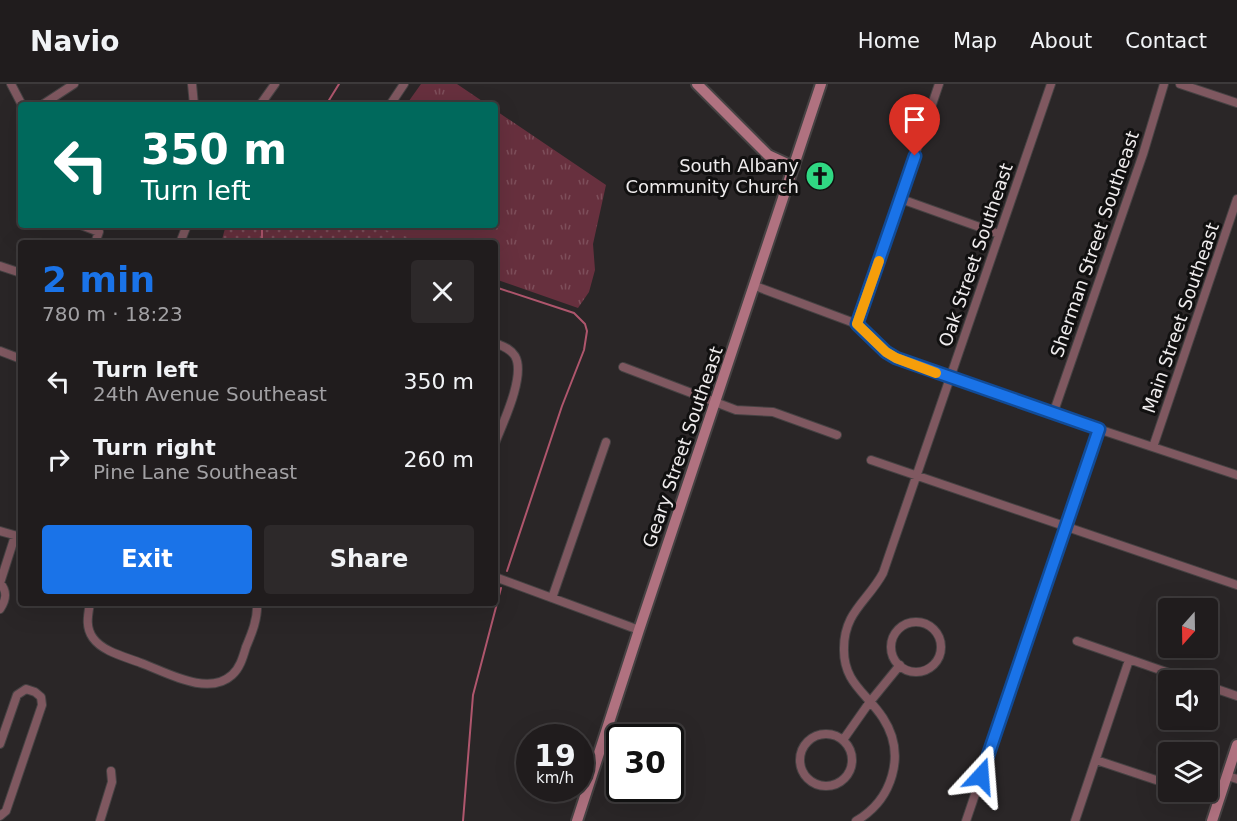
<!DOCTYPE html>
<meta charset="utf-8">
<style>
body{margin:0;font-family:"DejaVu Sans",sans-serif;background:#2d292a;color:#f1f3f6;height:100vh;display:flex;flex-direction:column;font-size:22px;white-space:nowrap}
*{box-sizing:border-box;margin:0}
p{font-size:20px;color:#a2a1a4}
.icon{flex:none;width:33px;height:33px;fill:none;stroke:currentColor;stroke-width:2;stroke-linecap:round;stroke-linejoin:round}
.map{position:relative;flex:1;overflow:hidden}
.panel{position:absolute;left:18px;top:156px;width:480px;height:366px;display:flex;flex-direction:column;background:#201c1d;border-radius:6px;box-shadow:0 6px 24px #0002,0 0 0 2px #3d3a3b}
.panel>*{flex:none}
.top-card{position:absolute;left:18px;top:18px;width:480px;height:126px;border-radius:6px;box-shadow:0 6px 24px #0002,0 0 0 2px #3d3a3b;background:#00695c;color:#fff;overflow:hidden}
.needle{width:39px;rotate:200deg}
.buttons{position:absolute;left:1158px;top:514px;display:grid;gap:12px}
.buttons a{display:grid;place-items:center;width:60px;height:60px;border-radius:6px;background:#201c1d;box-shadow:0 6px 24px #0002,0 0 0 2px #3d3a3b;font-size:30px}
.speed{position:absolute;left:516px;top:640px;display:flex;gap:12px;font-size:30px;font-weight:700;text-align:center}
.speed>*{display:grid;place-content:center;width:78px;height:78px;border-radius:50%;background:#201c1d;box-shadow:0 6px 24px #0002,0 0 0 2px #3d3a3b;line-height:1}
.speed small{font-size:15px;font-weight:400}
.speed .limit{border:3px solid #111;border-radius:9px;background:#fff;color:#111}
.pin{position:absolute;display:grid;place-items:center;width:51px;height:51px;color:#fff;margin:-62px -26px;border-radius:50% 50% 50% 0;rotate:-45deg;box-shadow:0 0 6px #0007}
.pin .icon{rotate:45deg}
.me{position:absolute;width:66px;margin:-33px;rotate:19deg;stroke-linejoin:round;filter:drop-shadow(0 0 4px #0008)}
.turn{display:flex;align-items:center;gap:21px;height:126px;padding:0 24px;font-size:27px}
.turn .icon{width:78px;height:78px;stroke-width:2.5}
.turn b{display:block;font-size:42px;line-height:51px}
.round{display:grid;place-items:center;flex:none;width:63px;height:63px;border-radius:6px;background:#2d292a}
.head{display:flex;align-items:center;justify-content:space-between;height:102px;padding:0 24px}
h1{font-size:36px;font-weight:700;line-height:45px;color:#1a73e8}
.button{display:flex;gap:12px;margin-top:auto;padding:12px 24px}
.button a{flex:1;height:69px;border-radius:6px;background:#1a73e8;color:#fff;font-size:24px;font-weight:700;line-height:69px;text-align:center}
.button a+a{background:#2d292a;color:#f1f3f6}
ul{padding:0;list-style:none}
li{display:flex;align-items:center;gap:18px;height:78px;padding:0 24px}
li div{flex:1}
li b{display:block;font-size:22px}
li em{font-style:normal}
header{display:flex;align-items:center;gap:36px;box-sizing:border-box;height:84px;padding:0 30px;background:#201c1d;border-bottom:2px solid #3d3a3b}
header strong{font-size:28px}
nav{display:flex;gap:33px;margin-inline-start:auto;font-size:21px}
.map>svg:first-child{display:block}
.grass{fill:url(#grass-tufts)}
.park{fill:url(#park-dots)}
.lines{fill:none;stroke-linecap:round;stroke-linejoin:round}
.stream{stroke:#af566d;stroke-width:2}
.street-casing{stroke:#464243;stroke-width:10}
.secondary-casing{stroke:#464243;stroke-width:14}
.street{stroke:#7f5860;stroke-width:8}
.secondary{stroke:#b07280;stroke-width:10}
.route-casing{stroke:#114b97;stroke-width:15}
.route{stroke:#1a73e8;stroke-width:10}
.slow{stroke:#f59e0b;stroke-width:10}
.labels{text-anchor:middle;stroke-width:6;stroke-linejoin:round;paint-order:stroke}
.poi-label{font-size:18px;fill:#efeced;stroke:#111010;text-anchor:end}
.street-label{font-size:18px;fill:#efeced;stroke:#111010}
</style>
<header>
<strong>Navio</strong>
<nav><a>Home</a><a>Map</a><a>About</a><a>Contact</a></nav>
</header>
<div class="map">
<svg width="1237" height="737" viewBox="0 0 1237 737">
<defs>
<pattern id="grass-tufts" width="24" height="20" patternUnits="userSpaceOnUse" patternTransform="scale(1.5)"><rect width="24" height="20" fill="#67303e"/><path d="M3 7l-1-3M5 7V3M7 7l1-3M15 17l-1-3M17 17v-4M19 17l1-3" fill="none" stroke="#7d4e5a"/></pattern>
<pattern id="park-dots" width="8" height="8" patternUnits="userSpaceOnUse" patternTransform="scale(1.5)"><rect width="8" height="8" fill="#67303e"/><path d="M2 2h.1M6 6h.1" fill="none" stroke="#7d4e5a" stroke-width="1.8" stroke-linecap="round"/></pattern>
</defs>
<rect width="100%" height="100%" fill="#2a2627"/>
<!-- grass -->
<path class="grass" d="M421,0h36l31,21h-82z
M495,26l111,75 -13,59 2,26 -6,22 -11,16 -83,-29v-36h-107l-53,-18h160z"/>
<!-- park -->
<path class="park" d="M226,141h143l58,18h-206z"/>
<g class="lines">
<!-- stream -->
<path class="stream" d="M326,21l13,-21
M262,141v18
M495,203l79,26 11,11 2,7 -3,19 -22,56 -55,165
M463,737l10,-126 28,-107"/>
<!-- street casing -->
<g class="street-casing">
<path id="street" d="M11,0l11,21
M192,0l2,21
M1180,0l57,19
M42,21l32,-21
M260,21l15,-21
M390,21l14,-21
M901,115l98,35
M81,141l18,7 -4,11
M180,159l7,-18
M0,182l21,7
M755,202l102,38 29,28 10,6 157,56 184,61
M857,240l82,-240
M495,259c7,3 15,5 20,13 11,19 -12,67 -20,87
M0,267l21,8
M623,283l113,43 37,2 64,23
M1053,330l90,-260 21,-70
M1153,363l84,-248
M871,376l366,125
M0,447l21,6
M495,493l144,53
M552,514l54,-156
M90,519c-2,12 -5,24 3,35 10,14 33,19 48,25 25,9 67,34 91,12 8,-7 11,-18 14,-28 6,-14 12,-29 11,-44
M0,525c6,-9 8,-17 0,-26l15,-47
M891 563a25 25 0 1 1 50 0a25 25 0 1 1-50 0Z
M1077,557l115,40
M1208,602l29,10
M800 676a26 26 0 1 1 52 0a26 26 0 1 1-52 0Z
M843,656l26,-37 31,-38
M0,660l17,-49 9,-6 9,3 6,5 1,8 -36,106 -6,5
M1096,676l72,24
M1227,692l10,3
M1192,708l27,9
M100,737l12,-39 -1,-11
M856,737c36,-21 51,-66 27,-103 -16,-25 -40,-35 -39,-70 0,-36 24,-47 39,-75l168,-489
M966,737l133,-392
M1075,737l54,-161"/>
</g>
<!-- secondary casing -->
<g class="secondary-casing">
<path id="secondary" d="M697,0l71,71 26,12
M577,737l62,-191 182,-546
M1212,737l25,-76"/>
</g>
<!-- street -->
<use href="#street" class="street"/>
<!-- secondary -->
<use href="#secondary" class="secondary"/>
</g>
<g class="lines">
<!-- route casing -->
<g class="route-casing">
<path id="route" d="M915,72l-58,168 29,28 10,6 203,71 -118,347"/>
</g>
<!-- route -->
<use href="#route" class="route"/>
<!-- slow -->
<path class="slow" d="M879,177l-22,63 29,28 10,6 40,15"/>
</g>
<!-- icons -->
<defs>
<g id="church-disc" transform="scale(1.5)"><circle r="9.5" fill="#30d883" stroke="#111010"/><path d="M-1.2-6h2.4v3.5h3.3v2.4h-3.3V6h-2.4V-.1h-3.3v-2.4h3.3Z" fill="#111"/></g>
</defs>
<g fill-rule="evenodd">
<use href="#church-disc" x="820" y="92"/>
</g>
<g class="labels">
<!-- poi labels -->
<g class="poi-label">
<text x="799" y="88">South Albany<tspan x="799" dy="21">Community Church</tspan></text>
</g>
<!-- street labels -->
<g class="street-label">
<text transform="translate(1095 160) rotate(-71)" y="6">Sherman Street Southeast</text>
<text transform="translate(976 171) rotate(-71)" y="6">Oak Street Southeast</text>
<text transform="translate(1181 234) rotate(-71)" y="6">Main Street Southeast</text>
<text transform="translate(683 363) rotate(-71)" y="6">Geary Street Southeast</text>
</g>
</g>
</svg>
<div class="buttons">
<a><svg class="needle" viewBox="-14 -14 28 28"><path d="M0-13l5 13h-10z" fill="#e53935"/><path d="M0 13l5-13h-10z" fill="#a2a1a4"/></svg></a>
<a><svg class="icon" aria-label="sound" viewBox="0 0 24 24"><path d="M4 9h4l5-4v14l-5-4H4zM17 9q2 3 0 6"/></svg></a>
<a><svg class="icon" aria-label="layers" viewBox="0 0 24 24"><path d="M12 4l9 5-9 5-9-5zM3 14l9 5 9-5"/></svg></a>
</div>
<div class="speed"><div>19<small>km/h</small></div><div class="limit">30</div></div>
<div class="pin" style="left:915px;top:72px;background:#d93025"><svg class="icon" aria-label="arrive" viewBox="0 0 24 24"><path d="M6 21V4h12l-3 4 3 4H6"/></svg></div>
<svg class="me" style="left:981px;top:692px" viewBox="-20 -20 40 40"><path d="M0-17L14 15 0 8-14 15z" fill="#1a73e8" stroke="#fff" stroke-width="4"/></svg>
<div class="top-card">
<div class="turn"><svg class="icon" aria-label="left" viewBox="0 0 24 24"><path d="M17 20v-9H6M10 6l-5 5 5 5"/></svg><div><b>350 m</b>Turn left</div></div>
</div>
<section class="panel">
<div class="head"><div><h1>2 min</h1><p>780 m · 18:23</p></div><a class="round"><svg class="icon" aria-label="close" viewBox="0 0 24 24"><path d="M6 6l12 12M18 6L6 18"/></svg></a></div>
<ul>
<li><svg class="icon" aria-label="left" viewBox="0 0 24 24"><path d="M17 20v-9H6M10 6l-5 5 5 5"/></svg><div><b>Turn left</b><p>24th Avenue Southeast</p></div><em>350 m</em></li>
<li><svg class="icon" aria-label="right" viewBox="0 0 24 24"><path d="M7 20v-9h11M14 6l5 5-5 5"/></svg><div><b>Turn right</b><p>Pine Lane Southeast</p></div><em>260 m</em></li>
</ul>
<div class="button"><a>Exit</a><a>Share</a></div>
</section>
</div>
